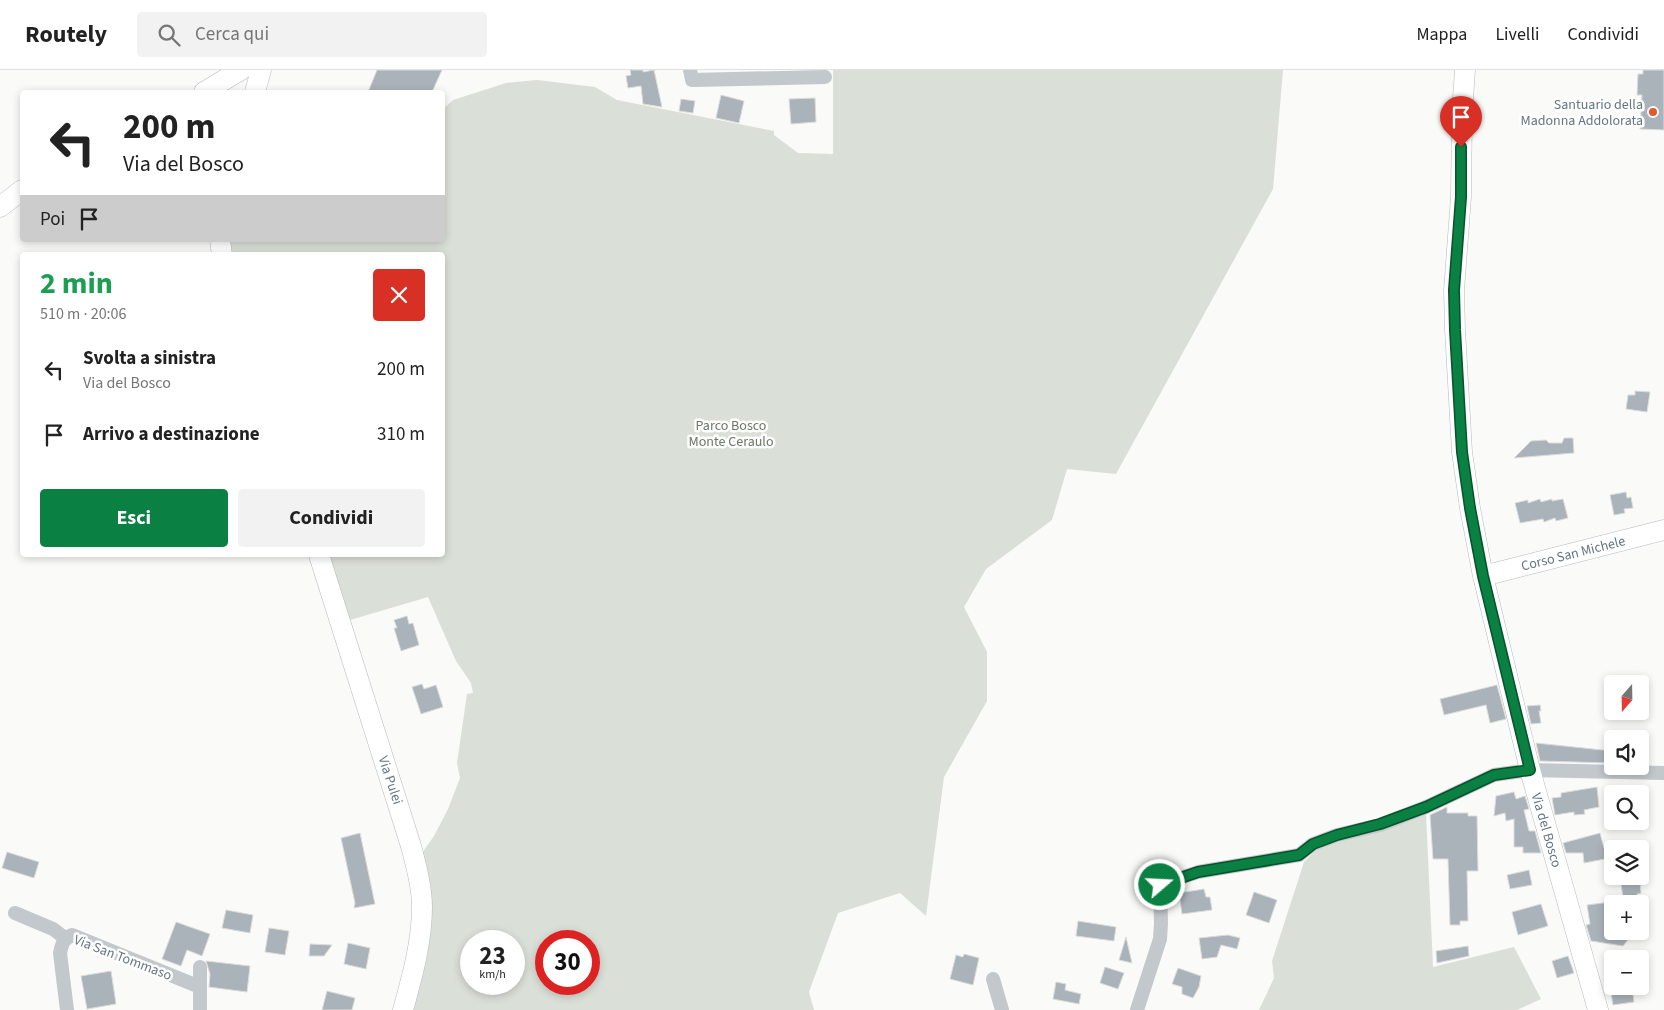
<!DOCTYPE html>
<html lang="it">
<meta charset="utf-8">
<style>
body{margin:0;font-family:"Source Sans 3",sans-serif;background:#f2f2f2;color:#222;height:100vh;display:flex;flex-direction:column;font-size:19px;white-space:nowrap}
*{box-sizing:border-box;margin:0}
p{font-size:16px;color:#767676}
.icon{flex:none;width:28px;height:28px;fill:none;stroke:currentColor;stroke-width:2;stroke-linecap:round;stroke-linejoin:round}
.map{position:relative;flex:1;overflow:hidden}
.side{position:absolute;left:20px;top:182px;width:425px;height:305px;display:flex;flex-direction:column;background:#fff;border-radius:5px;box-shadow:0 2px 8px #0003}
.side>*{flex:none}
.banner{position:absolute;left:20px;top:20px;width:425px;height:152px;border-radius:5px;box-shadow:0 2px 8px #0003;background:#fff;color:#222;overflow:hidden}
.needle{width:32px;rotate:200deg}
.buttons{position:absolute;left:1604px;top:605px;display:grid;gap:10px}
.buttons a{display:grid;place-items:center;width:45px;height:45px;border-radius:5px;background:#fff;box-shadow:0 2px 8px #0003;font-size:25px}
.speed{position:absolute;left:460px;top:860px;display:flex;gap:10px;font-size:25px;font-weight:700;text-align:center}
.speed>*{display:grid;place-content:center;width:65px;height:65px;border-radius:50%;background:#fff;box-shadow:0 2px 8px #0003;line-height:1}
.speed small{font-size:12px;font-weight:400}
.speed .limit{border:8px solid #d22;background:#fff;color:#111}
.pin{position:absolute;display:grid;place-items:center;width:42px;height:42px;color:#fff;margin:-51px -21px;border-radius:50% 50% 50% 0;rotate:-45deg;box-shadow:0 0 5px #0007}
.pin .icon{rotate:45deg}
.me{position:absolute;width:55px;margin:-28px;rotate:71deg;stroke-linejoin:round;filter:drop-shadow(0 0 4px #0008)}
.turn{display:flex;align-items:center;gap:18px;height:105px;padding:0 20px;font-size:22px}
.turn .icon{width:65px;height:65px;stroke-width:2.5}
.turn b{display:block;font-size:35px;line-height:42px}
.then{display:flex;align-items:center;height:48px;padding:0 20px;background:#0003;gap:10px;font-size:19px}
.round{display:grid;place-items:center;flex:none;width:52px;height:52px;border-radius:5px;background:#f2f2f2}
.head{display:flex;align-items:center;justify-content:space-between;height:85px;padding:0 20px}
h1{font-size:30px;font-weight:700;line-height:38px;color:#1e9e55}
.button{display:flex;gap:10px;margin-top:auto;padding:10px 20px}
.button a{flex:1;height:58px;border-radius:5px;background:#0b8043;color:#fff;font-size:20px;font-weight:700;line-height:58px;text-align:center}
.button a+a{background:#f2f2f2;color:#222}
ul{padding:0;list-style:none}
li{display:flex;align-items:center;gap:15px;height:65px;padding:0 20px}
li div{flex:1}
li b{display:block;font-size:19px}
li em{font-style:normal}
header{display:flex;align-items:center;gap:30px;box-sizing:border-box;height:70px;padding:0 25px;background:#fff;border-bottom:1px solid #e0e0e0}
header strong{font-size:24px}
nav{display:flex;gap:28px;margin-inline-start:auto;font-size:18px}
.search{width:350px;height:45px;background:#f2f2f2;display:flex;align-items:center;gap:12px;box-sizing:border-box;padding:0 18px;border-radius:5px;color:#767676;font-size:19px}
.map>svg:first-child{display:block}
.green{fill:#dadfd7;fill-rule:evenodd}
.building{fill:#aab3b9;stroke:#dcdcda}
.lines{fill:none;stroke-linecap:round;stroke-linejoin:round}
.secondary-casing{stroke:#b3babf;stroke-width:21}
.street{stroke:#c3c8cc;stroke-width:14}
.secondary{stroke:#fff;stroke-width:20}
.route-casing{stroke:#07532c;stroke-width:12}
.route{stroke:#0b8043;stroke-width:9}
.poi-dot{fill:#e4572e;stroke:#fff;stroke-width:2}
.labels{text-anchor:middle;stroke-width:5;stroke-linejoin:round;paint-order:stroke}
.poi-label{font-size:14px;fill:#657683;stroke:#fff;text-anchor:end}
.park-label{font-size:14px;fill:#687a64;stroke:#fff}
.street-label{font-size:14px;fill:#657683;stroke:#fff}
</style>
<header>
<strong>Routely</strong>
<div class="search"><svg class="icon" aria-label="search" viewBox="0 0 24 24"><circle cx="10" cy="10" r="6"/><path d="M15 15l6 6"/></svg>Cerca qui</div>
<nav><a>Mappa</a><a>Livelli</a><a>Condividi</a></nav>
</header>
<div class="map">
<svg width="1664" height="940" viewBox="0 0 1664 940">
<rect width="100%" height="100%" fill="#fafaf8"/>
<!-- green -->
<path class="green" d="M833,0h450l-10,119 -157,285 -49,-5 -15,51 -66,49 -22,38 23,45v49l-43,76 -18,139 -26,-23 -62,20 -29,79 5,18h-401l14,-53 4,-32 -9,-72 12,-17 14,-27 12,-31 -3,-15 10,-69 6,-1 -2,-10 -15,-22 -28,-64 -78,23 -21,-65h113v-300h-211l-2,-15h213l1,-131 10,-9 53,-17 31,-3 58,7 22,13 157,31v4l24,18 35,1zM471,871h43v43h-43zM546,871h43v43h-43z
M1426,743l7,154 81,-20 27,52 -24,11h-258l15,-32 -2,-17 32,-99 11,-11 21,-11z"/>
<!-- building -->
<path class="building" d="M377,0h65l-10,22h-64z
M630,0h13v2l11,-2 8,37 -19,-3 -2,-18 -13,2 -2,-12 5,-1z
M1643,0h21v60l-24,-1 2,-34h-5l1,-21h5z
M721,25l23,6 -5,22 -23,-5z
M815,28l1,24 -25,2 -2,-25z
M681,29l14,2 -2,12 -14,-2z
M1635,321l15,1 -3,20 -21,-3 2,-14h7z
M1564,368h9l1,15 -60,5 17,-17 15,-1 3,3h13z
M1626,422l1,6 4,-1 2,11 -9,1 1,4 -11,2 -4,-20z
M1540,429l1,3 11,-3v2l11,-2 5,19 -12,3 -1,-3 -11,4 -1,-3 -23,4 -5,-20 13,-3v3z
M407,546l2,8 4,-1 6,22 -18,6 -7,-23h3l-3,-8z
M422,614l2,5 12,-4 7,22 -22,7 -9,-27z
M1497,615l9,34 -16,4 -4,-18 -42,10 -4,-16z
M1540,635l1,6h-2l2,12 -10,1 -4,-18z
M1536,673l76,8v12l-72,-2z
M1597,717l2,20 -15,3 1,4 -11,1v-3l-19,3 -3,-17 9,-1v-4z
M1514,722l2,7 9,-3 4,13 -5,1 5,21h6l6,22h-18v-6h-9v-28l-8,2 -1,-8 -11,3 2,-20z
M1447,737v6h21v3h9l1,55h-11l1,50h-8v4h-10l-2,-66h-15l-3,-44z
M360,763l15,71 -21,4 1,-5 -14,-65z
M1600,763l4,15 3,-1 3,11 -26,5 -1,-10h-17l-3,-10z
M7,782l32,10 -5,16 -32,-10z
M1529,800l3,15 -22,4 -3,-14z
M1640,812l1,11 -4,1 1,10h-14l-3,-20z
M1204,819l2,8h4l2,13 -30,4 -3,-21z
M1254,822l23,8 -8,23 -23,-8z
M1610,832l3,31 18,3 -8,10 -32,-5 -5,-16 4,-1 -3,-19z
M1541,834l7,22 -30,9 -6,-23z
M226,840l27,5 -3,18 -28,-5z
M1078,851l38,6 -2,14 -38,-5z
M176,852l34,12 -8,22 -15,-6 -6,16 -19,-7z
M269,858l20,3 -4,24 -20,-3z
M1228,865l12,3 -3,11 -16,-4 -4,12 -15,2 -3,-21z
M1126,867l6,26 -13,-3z
M348,873l22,5 -4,21 -22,-5z
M310,874l22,1 -8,11h-15z
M1468,876l1,10 -32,7 -1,-12z
M964,884l15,4 -6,27 -23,-6 6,-24 7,2z
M1568,886l6,17 -17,5 -5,-17z
M206,891l44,5 -3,26 -38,-5 1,-13z
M1105,897l19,6 -6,16 -18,-6z
M1178,898l23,8 -2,11 -6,11 -11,-4v-7l-10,-3z
M111,901l5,33 -29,5 -6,-33z
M1056,912l10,2 -1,6 16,4 -2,10 -26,-5z
M1610,916h22l2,16 -21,3z
M327,921l28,7 -3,12h-30z"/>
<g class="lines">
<!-- secondary casing -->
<g class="secondary-casing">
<path id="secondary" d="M1465,0l-3,43 -1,84 -7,93 1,40 7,122 8,56 13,68 47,194 68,240
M204,22l37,-22
M255,22l6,-22
M0,137l22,-17
M220,170l2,15
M319,485l92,291c5,19 11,41 11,61 0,35 -10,70 -19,103
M1483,506l181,-46"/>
</g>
<!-- street -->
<path class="street" d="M690,0l2,10 133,-3
M15,843l38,16 12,9
M993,909l9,31
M200,917v-20
M67,940l-7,-57c2,-9 3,-14 12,-18l128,52v23
M1137,940l23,-71 1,-16 -1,-38 38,-13 101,-17 14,-11 24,-9 43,-10 46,-18 68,-32 36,-5 134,3"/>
<!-- secondary -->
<use href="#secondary" class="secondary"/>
</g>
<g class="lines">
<!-- route casing -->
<g class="route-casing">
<path id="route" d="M1160,815l38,-13 101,-17 14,-11 24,-9 43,-11 46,-17 68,-32 36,-5 -47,-194 -13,-68 -8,-56 -7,-122 -1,-40 7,-93v-50"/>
</g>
<!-- route -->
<use href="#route" class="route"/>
</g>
<!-- markers -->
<circle class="poi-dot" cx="1653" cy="42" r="5"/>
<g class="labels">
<!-- poi labels -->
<g class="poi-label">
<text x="1643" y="39">Santuario della<tspan x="1643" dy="16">Madonna Addolorata</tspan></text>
</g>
<!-- park labels -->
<g class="park-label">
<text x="731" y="360">Parco Bosco<tspan x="731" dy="16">Monte Ceraulo</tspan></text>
</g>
<!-- street labels -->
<g class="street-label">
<text transform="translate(1573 483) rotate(-14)" y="5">Corso San Michele</text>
<text transform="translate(391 710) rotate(72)" y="5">Via Pulei</text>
<text transform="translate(1547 760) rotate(74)" y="5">Via del Bosco</text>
<text transform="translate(123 887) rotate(21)" y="5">Via San Tommaso</text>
</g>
</g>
</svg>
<div class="buttons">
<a><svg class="needle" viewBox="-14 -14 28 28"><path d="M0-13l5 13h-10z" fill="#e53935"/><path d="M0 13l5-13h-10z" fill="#767676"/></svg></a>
<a><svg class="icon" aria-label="sound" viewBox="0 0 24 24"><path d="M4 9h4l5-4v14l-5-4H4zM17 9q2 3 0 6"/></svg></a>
<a><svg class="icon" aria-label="search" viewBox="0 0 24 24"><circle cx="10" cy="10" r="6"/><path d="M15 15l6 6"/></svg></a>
<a><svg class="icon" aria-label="layers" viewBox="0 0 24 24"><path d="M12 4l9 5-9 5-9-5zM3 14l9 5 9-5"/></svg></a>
<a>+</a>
<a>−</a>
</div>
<div class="speed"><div>23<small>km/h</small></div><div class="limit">30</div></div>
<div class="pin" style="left:1461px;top:77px;background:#d93025"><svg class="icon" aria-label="arrive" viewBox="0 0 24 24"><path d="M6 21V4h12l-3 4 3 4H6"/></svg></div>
<svg class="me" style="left:1160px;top:815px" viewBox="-20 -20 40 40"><circle r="17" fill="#0b8043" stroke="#fff" stroke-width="3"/><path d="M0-11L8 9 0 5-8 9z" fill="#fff"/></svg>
<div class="banner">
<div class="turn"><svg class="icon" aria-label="left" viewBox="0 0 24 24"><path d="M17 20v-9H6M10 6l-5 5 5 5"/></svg><div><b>200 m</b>Via del Bosco</div></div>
<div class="then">Poi<svg class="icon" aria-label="arrive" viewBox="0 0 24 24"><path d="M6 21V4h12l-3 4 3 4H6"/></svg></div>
</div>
<section class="side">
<div class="head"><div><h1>2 min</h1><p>510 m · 20:06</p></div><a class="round" style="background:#d93025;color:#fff"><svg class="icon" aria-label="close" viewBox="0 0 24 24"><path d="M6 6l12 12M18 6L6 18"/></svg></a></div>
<ul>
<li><svg class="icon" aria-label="left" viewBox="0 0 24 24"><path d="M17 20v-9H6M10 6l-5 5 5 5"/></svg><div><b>Svolta a sinistra</b><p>Via del Bosco</p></div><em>200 m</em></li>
<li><svg class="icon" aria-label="arrive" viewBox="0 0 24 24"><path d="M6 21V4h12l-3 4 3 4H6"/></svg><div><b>Arrivo a destinazione</b></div><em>310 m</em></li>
</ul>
<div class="button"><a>Esci</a><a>Condividi</a></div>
</section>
</div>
